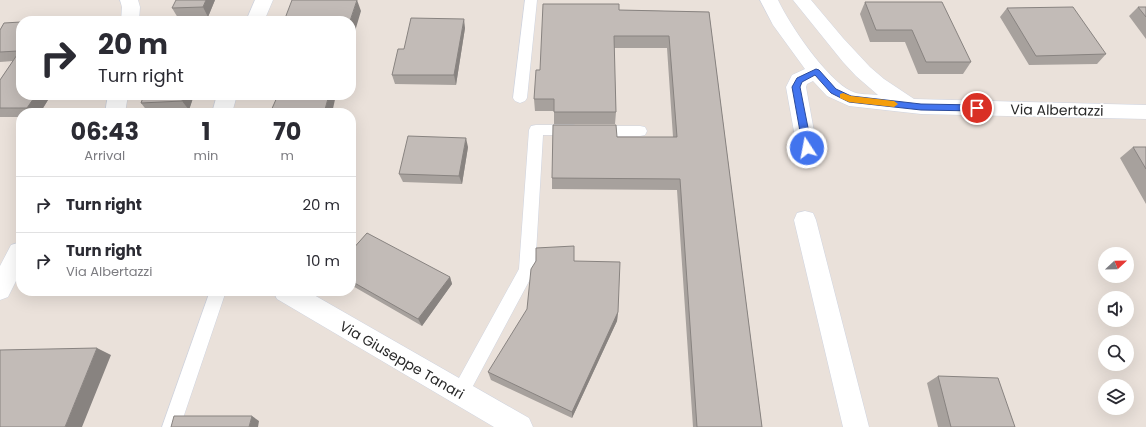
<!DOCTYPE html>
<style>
body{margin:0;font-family:Poppins,sans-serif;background:#f2f2f3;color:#2b2b33;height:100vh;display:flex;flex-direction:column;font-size:15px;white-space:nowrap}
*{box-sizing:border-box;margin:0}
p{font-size:13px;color:#7c7c81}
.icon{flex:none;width:22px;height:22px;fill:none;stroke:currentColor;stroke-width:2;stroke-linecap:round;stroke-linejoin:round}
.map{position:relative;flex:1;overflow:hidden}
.side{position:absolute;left:16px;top:108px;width:340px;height:188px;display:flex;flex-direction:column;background:#fff;border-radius:16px;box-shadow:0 4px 16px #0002}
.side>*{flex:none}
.top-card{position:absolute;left:16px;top:16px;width:340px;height:84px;border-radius:16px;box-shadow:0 4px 16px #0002;background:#fff;color:#2b2b33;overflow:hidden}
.needle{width:26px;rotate:68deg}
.buttons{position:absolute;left:1098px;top:247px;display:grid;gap:8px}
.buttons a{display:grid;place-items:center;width:36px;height:36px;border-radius:50%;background:#fff;box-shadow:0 4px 16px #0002;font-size:20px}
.pin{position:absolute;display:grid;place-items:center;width:34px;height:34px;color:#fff;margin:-17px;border:2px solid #fff;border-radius:50%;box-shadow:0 1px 4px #0007}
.me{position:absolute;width:44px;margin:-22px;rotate:349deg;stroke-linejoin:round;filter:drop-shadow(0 0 3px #0008)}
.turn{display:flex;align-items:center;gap:14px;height:84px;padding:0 16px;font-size:18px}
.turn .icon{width:52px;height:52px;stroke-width:2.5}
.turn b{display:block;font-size:28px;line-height:34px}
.eta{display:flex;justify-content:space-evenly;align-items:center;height:68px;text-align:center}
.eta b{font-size:24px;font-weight:700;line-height:28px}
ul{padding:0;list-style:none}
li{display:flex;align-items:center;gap:12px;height:56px;padding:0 16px;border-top:1px solid #e1e1e2}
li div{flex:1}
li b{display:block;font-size:15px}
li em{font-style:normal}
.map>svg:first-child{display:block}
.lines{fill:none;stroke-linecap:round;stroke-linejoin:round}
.lane-casing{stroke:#cfd4e0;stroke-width:1}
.street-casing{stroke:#cfd4e0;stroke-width:1}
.lane{fill:#fff;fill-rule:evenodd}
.street{fill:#fff;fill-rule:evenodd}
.wall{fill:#a7a19d}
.shaded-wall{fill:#888380}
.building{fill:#c2bbb7;stroke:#888380}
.route{fill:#4274ee;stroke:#2b4b9b}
.slow{fill:#f59e0b}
.labels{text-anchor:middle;stroke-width:4;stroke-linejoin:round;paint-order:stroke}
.street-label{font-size:14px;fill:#282828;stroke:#fff}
</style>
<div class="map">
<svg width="1146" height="427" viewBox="0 0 1146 427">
<rect width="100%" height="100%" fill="#eae1da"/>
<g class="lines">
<!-- lane casing -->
<g class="lane-casing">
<path id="lane" d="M525,0h12l-10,98 -2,3 -5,2 -5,-2 -2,-3z
M536,125h37l5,1 2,4 -2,4 -5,1h-30l-8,135 -69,129 -6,3 -6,-3 -3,-6 3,-6 65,-118 10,-139 2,-4z
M597,126h43l5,1 2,4 -2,4 -5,1h-43l-5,-1 -2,-4 2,-4z
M210,291h16l-46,136h-18z"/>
</g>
<!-- street casing -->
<g class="street-casing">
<path id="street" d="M120,0h18l2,7 -1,14h-18l1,-14z
M255,0h18l-9,21h-18z
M760,0h18c11,24 49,80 73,91 7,4 19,3 27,4l-22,-19 -13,-14 -50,-62h18l32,38 27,29 14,12 30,20 232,6v14l-225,-5 -72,-8 -22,-10 -14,-15 -6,3 -1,3 11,61 -3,6 -7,2 -7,-2 -3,-6 -11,-61 6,-12 13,-6 -32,-44z
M108,95h20l-3,18h-20z
M217,95h20l-5,18h-20z
M805,211l8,2 3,7 53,207h-26l-49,-207 3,-7z
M21,242v29l-13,26 -8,3v-34l11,-21z
M273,291h34l222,127 4,9h-39l-217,-128z"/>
</g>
<!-- lane -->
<use href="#lane" class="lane"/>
<!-- street -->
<use href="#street" class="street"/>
</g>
<!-- wall -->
<path class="wall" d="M215,0l-7,17 -30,1 -6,-10z
M865,2l106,60 -8,12h-45l-13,-32h-35l-10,-28z
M1138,7h8v32l-17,-23z
M1007,8l99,46 -9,10 -68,1 -29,-48z
M619,10l90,2 53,415h-69l-16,-237 -125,-1v-11l65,-41h56l-6,-89h-53l2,64 -1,12h-61v-13h-19l-1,-12 6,-29z
M4,23l47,72 -11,18h-19v4h-21v-37l13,-19 -13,1v-32z
M465,28l-9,57 -61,-1 -3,-9 12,-26z
M194,95l-5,15 -41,2 -7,-9z
M250,95h86l-60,3h-24z
M468,147l-6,37 -59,-2 -4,-8z
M1133,147h13v57l-26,-46z
M351,251l99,26 2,7 -30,42 -71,-41z
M574,261l44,51 -1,9 -45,97 -81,-38 -3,-8z
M938,376l77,51h-77l-11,-44z"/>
<!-- shaded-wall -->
<path class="shaded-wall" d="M206,0h9l-7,17 -5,-10z
M357,0l4,11 -8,27 -2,-5v-12h-1z
M464,19l1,9 -9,57 -2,-10z
M21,45v9l-3,-3z
M36,95h15l-11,18h-8l-5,-5z
M185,95h9l-5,15 -7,-9z
M329,95h7l-4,18h-8z
M466,138l2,9 -6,37 -3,-8z
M450,277l2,7 -30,42 -4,-7z
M618,312l-1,9 -45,97v-6z
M97,348l14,7 -29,72h-17z
M252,416l7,5 -1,6h-9z"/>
<!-- building -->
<path class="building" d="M176,0h30l-3,7 -31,1z
M292,0h65l-7,21h-66z
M865,2h77l29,60h-45l-14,-32h-36z
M543,4h76v6l90,2 53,415h-65l-17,-248 -128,-1 1,-53h63l1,12h60l-8,-101h-55l2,76h-62v-13h-20l2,-29h4z
M1073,7l33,47 -70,2 -29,-48z
M1138,7h8v10z
M411,18l53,1 -10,56h-62l6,-26h6z
M21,22v23l-3,6 -18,1v-22l4,-7z
M21,49v46h15l-9,13h-27v-28z
M144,95h41l-3,6 -41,2z
M278,95h51l-5,18h-54z
M408,136l58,2 -7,38 -60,-2z
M1133,147h13v22z
M367,233l83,44 -32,42 -67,-38v-30z
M574,246v15l46,1 -2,50 -46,100 -84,-40 39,-63 4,-40 5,-8v-13z
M97,348l-32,79h-65v-77z
M938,376l60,2 17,49h-64z
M174,416h78l-3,11h-78z"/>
<!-- route -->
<path class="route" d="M816,69l3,1 17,19 15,7 70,8 56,1 4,3 -4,3 -56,-1 -72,-8 -18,-9 -16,-18 -13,7 -2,5 12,61 -5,3 -4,-3 -11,-61 5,-9z"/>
<!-- slow -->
<path class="slow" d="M843,93l8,3 43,5 4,3 -4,3 -45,-5 -9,-4v-4z"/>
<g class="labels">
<!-- street labels -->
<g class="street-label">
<text transform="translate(1057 110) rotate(1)" y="5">Via Albertazzi</text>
<text transform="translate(402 360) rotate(30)" y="5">Via Giuseppe Tanari</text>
</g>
</g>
</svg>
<div class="buttons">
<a><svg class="needle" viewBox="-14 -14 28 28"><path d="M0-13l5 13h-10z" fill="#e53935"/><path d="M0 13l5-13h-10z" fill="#7c7c81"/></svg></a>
<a><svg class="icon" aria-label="sound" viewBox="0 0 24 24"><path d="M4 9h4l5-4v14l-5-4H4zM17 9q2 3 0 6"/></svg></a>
<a><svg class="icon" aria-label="search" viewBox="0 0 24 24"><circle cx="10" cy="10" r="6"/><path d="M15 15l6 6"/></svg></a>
<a><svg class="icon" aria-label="layers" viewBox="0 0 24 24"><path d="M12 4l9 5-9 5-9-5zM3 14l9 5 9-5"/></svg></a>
</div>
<div class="pin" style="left:977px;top:108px;background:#d93025"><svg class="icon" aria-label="arrive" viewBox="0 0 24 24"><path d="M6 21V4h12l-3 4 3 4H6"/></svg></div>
<svg class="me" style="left:807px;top:148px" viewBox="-20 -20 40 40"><circle r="17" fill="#4274ee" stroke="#fff" stroke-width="3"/><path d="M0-11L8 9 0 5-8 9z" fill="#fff"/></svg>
<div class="top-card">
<div class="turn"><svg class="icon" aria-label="right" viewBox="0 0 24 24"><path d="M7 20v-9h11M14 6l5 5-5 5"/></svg><div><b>20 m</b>Turn right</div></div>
</div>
<section class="side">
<div class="eta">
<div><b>06:43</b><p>Arrival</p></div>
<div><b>1</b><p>min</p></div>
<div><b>70</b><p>m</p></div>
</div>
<ul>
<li><svg class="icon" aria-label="right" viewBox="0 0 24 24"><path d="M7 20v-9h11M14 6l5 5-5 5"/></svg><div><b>Turn right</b></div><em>20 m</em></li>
<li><svg class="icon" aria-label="right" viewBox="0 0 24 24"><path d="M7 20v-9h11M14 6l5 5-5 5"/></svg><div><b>Turn right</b><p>Via Albertazzi</p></div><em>10 m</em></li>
</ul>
</section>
</div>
